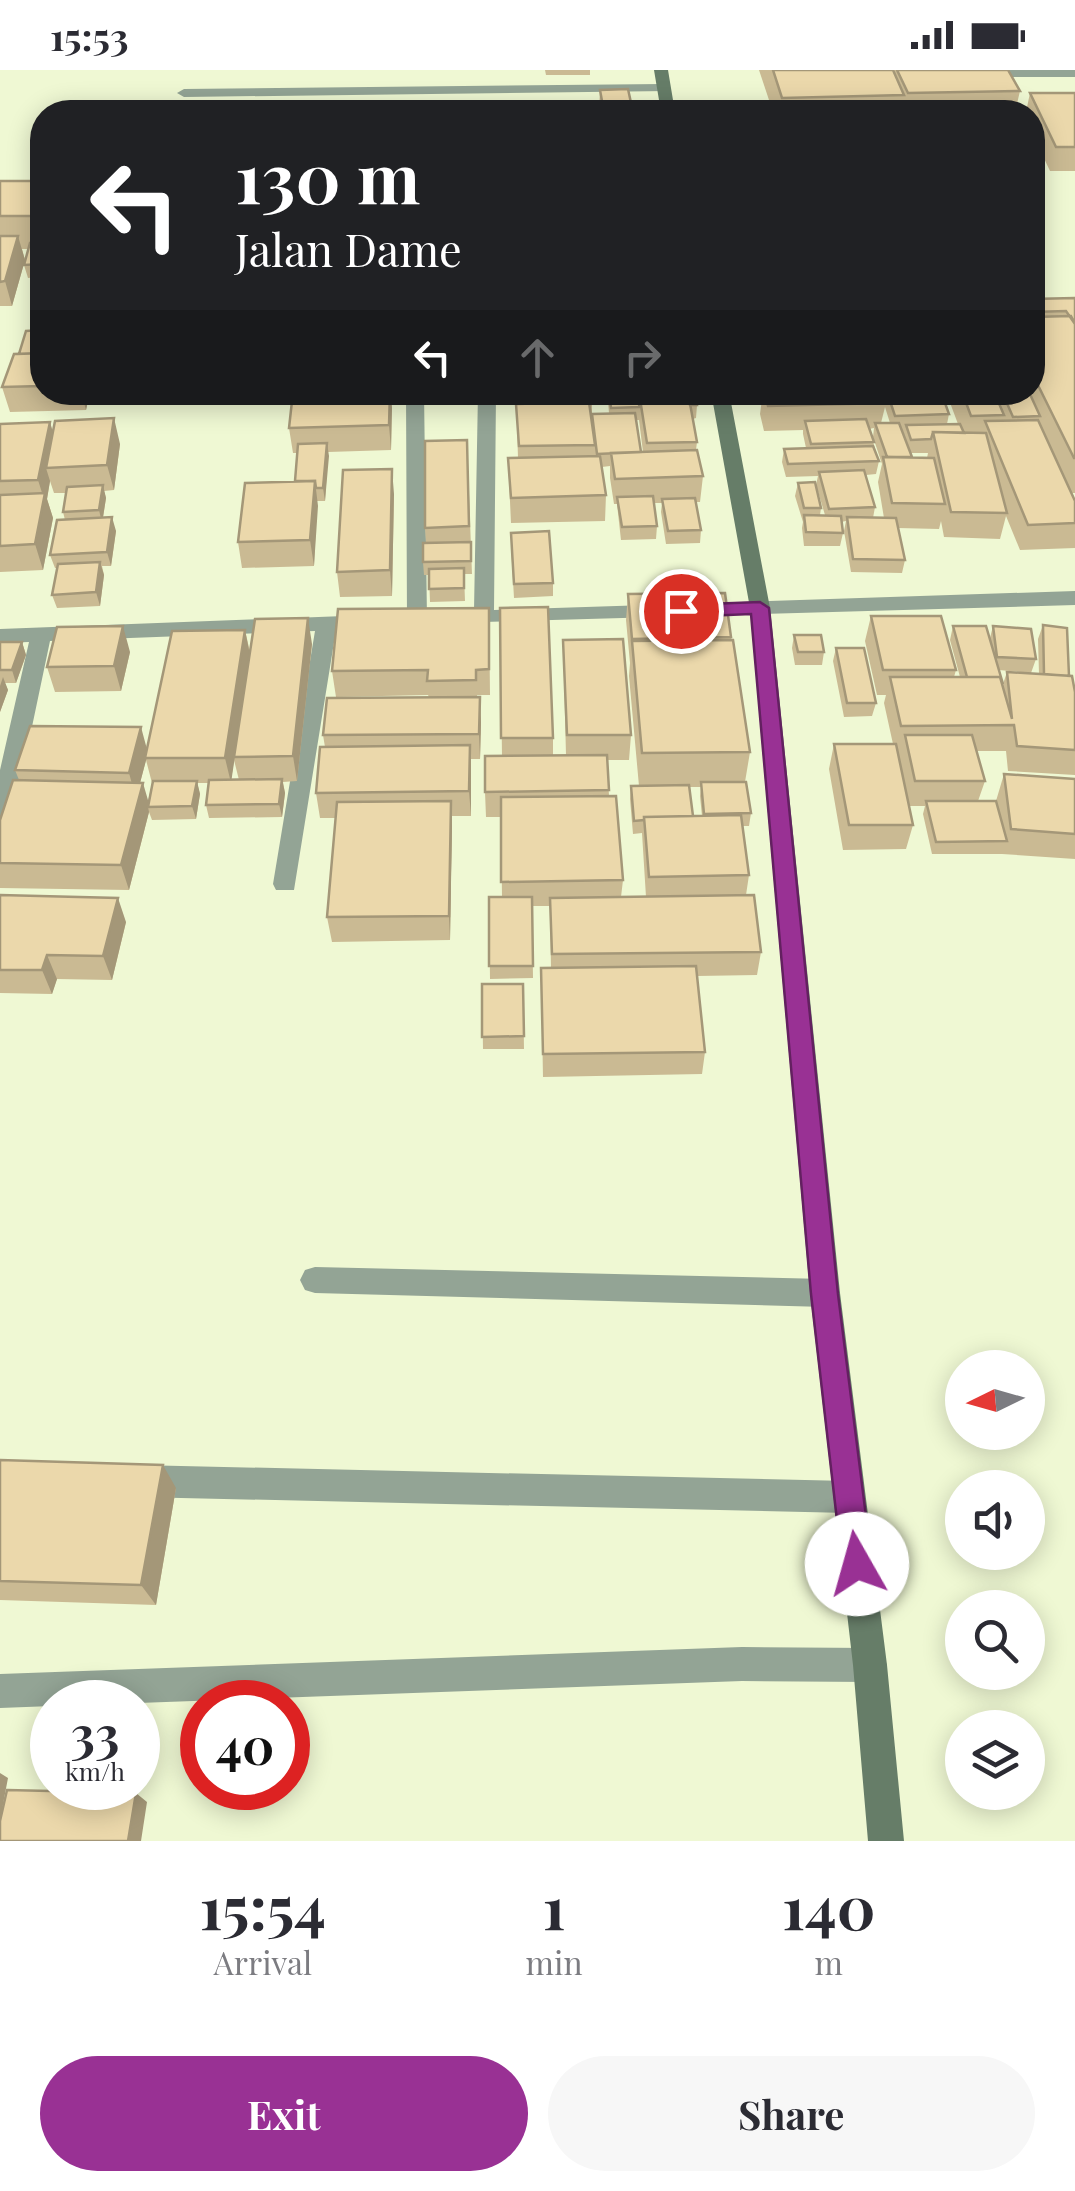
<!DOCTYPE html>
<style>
body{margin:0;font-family:"Playfair Display",serif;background:#f7f7f7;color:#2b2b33;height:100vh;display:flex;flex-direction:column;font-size:38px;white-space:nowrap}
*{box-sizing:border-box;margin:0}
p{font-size:32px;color:#7c7c81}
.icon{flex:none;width:55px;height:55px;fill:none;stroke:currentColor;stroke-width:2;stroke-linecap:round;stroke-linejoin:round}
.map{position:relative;height:1771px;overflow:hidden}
.sheet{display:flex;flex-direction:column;background:#fff;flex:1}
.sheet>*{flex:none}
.banner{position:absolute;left:30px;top:30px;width:1015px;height:305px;border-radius:40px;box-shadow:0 5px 25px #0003;background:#202124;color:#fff;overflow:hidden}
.needle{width:65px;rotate:265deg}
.fabs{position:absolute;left:945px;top:1280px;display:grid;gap:20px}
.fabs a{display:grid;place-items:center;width:100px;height:100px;border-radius:50%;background:#fff;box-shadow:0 5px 25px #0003;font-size:50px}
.speed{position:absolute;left:30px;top:1610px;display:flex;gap:20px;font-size:50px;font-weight:700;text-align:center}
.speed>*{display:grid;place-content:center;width:130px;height:130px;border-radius:50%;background:#fff;box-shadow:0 5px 25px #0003;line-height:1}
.speed small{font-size:25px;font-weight:400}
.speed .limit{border:15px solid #d22;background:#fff;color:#111}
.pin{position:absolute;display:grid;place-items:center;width:85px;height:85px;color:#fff;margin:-42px;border:5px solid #fff;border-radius:50%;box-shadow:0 2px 10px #0007}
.me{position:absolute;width:110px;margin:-55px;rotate:353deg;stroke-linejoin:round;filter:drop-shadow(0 0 8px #0008)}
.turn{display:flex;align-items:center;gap:35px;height:210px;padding:0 40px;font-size:45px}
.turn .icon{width:130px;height:130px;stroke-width:2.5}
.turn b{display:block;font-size:70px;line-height:85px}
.lanes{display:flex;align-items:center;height:95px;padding:0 40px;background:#0003;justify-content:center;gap:50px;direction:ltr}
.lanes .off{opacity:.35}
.eta{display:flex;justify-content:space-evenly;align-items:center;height:170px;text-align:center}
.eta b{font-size:60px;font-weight:700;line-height:70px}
.primary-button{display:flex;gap:20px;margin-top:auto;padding:20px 40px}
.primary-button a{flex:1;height:115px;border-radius:60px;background:#993194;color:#fff;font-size:40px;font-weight:700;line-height:115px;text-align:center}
.primary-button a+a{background:#f7f7f7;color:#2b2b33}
.status{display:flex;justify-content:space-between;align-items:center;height:70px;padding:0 50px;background:#fff;direction:ltr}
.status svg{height:28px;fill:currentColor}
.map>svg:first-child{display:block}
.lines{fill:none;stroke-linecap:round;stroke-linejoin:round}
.lane{fill:#93a495;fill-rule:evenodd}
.street{fill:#93a495;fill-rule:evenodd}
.secondary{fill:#667d68;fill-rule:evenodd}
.wall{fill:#caba93;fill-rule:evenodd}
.shaded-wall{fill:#a49778}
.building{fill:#ebd8ab;stroke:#a49778;stroke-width:2.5}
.route{fill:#993194;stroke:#632060;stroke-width:2.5}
</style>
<div class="status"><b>15:53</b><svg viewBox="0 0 49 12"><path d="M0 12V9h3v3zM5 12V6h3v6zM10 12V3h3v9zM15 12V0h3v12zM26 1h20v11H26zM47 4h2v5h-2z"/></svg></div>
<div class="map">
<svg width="1075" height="1771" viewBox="0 0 1075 1771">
<rect width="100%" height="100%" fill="#eff8d3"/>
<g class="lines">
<!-- lane -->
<path class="lane" d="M1007,0h68v7h-64l-7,-4z
M663,14l5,1v6l-484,6 -7,-4 7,-4z
M315,1197l510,12 10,4 5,10 -5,10 -10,4 -510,-14 -10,-3 -5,-10 5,-10z
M138,1395l710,16 11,5 5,11 -5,11 -11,5 -710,-16 -11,-5 -5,-11 5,-11z
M742,1577l128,1 12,5 5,12 -5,12 -12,5 -128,-1 -604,22 -86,-1v4l-52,2v-34z"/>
<!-- street -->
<path class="street" d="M406,322h18l3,228 -10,7 -10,-7z
M478,322h18l-2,218 581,-19v14l-627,18 -3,-5 3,-5 26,-2z
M370,545l7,2 3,5 -3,5 -41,3 -42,260h-18l-3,-6 42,-253 -265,10 -38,181 -12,9v-61l29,-128 -29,1v-14z"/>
<!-- secondary -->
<path class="secondary" d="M654,0h14l7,42h-14z
M711,322h18l41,216 70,685 47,372 17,176h-36l-15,-176 -43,-372 -60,-685z"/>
</g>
<!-- wall -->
<path class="wall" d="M545,0h45v5h-44z
M759,0h249l12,21 -5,21h-242z
M600,20l33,22h-34z
M1030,23h45v78h-25l-18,-38v-21h-6z
M0,111h42v115l-5,-19 -9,1 -4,-13 4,-16h-6l3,11 -13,46h-12z
M1075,228v195h-4l4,8v47l-55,2 -14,-34 -6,23 -56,-2 -3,-16 -2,8 -41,-1 7,32 -3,13 -51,-1 -7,-41 2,-10 -5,1 2,11 -3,13h-36l-2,-18 1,-6 -8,-26 3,-13 23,25 -1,7h5l-9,-30 2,-9 -32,1 -4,-15 2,-13 22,-1 -3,-14v-4l-39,1 -4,-17 3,-22h178l8,22 -2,10h11l-12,-32h86v-93zM885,337l5,16h-9zM874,358l-1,9 9,27 -4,18 6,36h-11l2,-11 -9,-32 10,-1 3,-13 -10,-32zM910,383h18l-1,5 -15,-1z
M42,233v89h48l-4,18 -76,2 -8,-25 17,-33 22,-24 -3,-12z
M293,322h99l-1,58 -63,2 -3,49h-8l-3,65 -72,2 -4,-26 57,-61 3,-28h-5l-4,-25z
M516,322h76v22l17,-1 -1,-12h-5l-1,-9h93l2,13 -1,13 -3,1 4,23 -1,8 7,26 -3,26h-4l5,28 -1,13 -34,1 -5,-32 1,-9h-8l3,23 -1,13 -35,1 -4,-36h-3l-4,-26v-12l-8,1 4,28 -1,26 -94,2 -3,-65h10zM636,350h3l4,32h-2z
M50,352l3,12 67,10 -6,46 -10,1 2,7 -3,20 13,13 -5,35h-9l2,9 -4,31 -43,2 -5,-13 5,-27h-2l-5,-13 15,-35 -2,-8 3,-19h-12l-4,-12 -3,18 6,19 -10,52 -43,2v-148z
M467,370l5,134h-8l1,27 -35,1 -1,-27h-5l-1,-13 3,-19 -1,-15z
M394,424l-2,102 -52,1 -3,-25z
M511,476l42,37v13l-39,2z
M628,524l103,43 19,115 -5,30 6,31 -2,13h-6l6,49 -3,20 15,57 -4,23 -60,1 8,76 -3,22 -159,3 -2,-109h10l-1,-62h-18l1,72 -43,1 -1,-82h13l-1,-80h-15l-1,-25 17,-36 -2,-148 53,130v17h13l-3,-115 68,95 -2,25h-22l2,36 14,84 -2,17h25l-4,-64 -9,1 -3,-35 1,-13h8l-10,-110 1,-13 -4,-43zM689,717h12l-1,9 2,20h-9z
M489,538l1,87h-13l4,27 -1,37h-9v57h-19l-2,124 -118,2 -5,-25 9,-99h-16l-4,-25 9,-46 -2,-12 106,-38 -1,-2 -92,2 -4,-26z
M871,546l85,54 -2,7h6l-10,-37 3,-14 37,12 3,-12 43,33 -5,14 -32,-3 4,14 4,-12 32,2 -1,-35 5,-14 26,51 6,16v83l-67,-4 -2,-20h-29l8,30 -7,20h18l8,-27 71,5v80l-73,-5h-70l-9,-40 2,-8h-16l4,19 -7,24 -63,1 -14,-81 5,-25h59l-9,-41 2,-8h-9l-12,-54z
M245,560l5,22 62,-8 -15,137 -14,1 2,11 -3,24 -73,1 -3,-13 3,-22h-12l3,11 -4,25 -44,1 -3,-8 -20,78 -129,-2v-68l19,-40 -4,-10 132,-21zM146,690l6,23 -4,19 -8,-19zM234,690l5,20h-8z
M794,565l30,17 -2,13h-27l-3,-17z
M0,572h22l4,13 -10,28h-11l3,7 -8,22z
M836,578l40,55 -4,13 -28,1 -11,-56z
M130,582l-9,39 -66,1 -8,-25z
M0,825l126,27 -14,58 -55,-1 -5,15 -52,-1z
M482,914h41l1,65h-41z
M0,1390l176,28 -20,117 -156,-5z"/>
<!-- shaded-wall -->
<path class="shaded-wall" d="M18,166l7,24 -13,46 -7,-25z
M81,322h9l-4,18z
M390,322l2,16 -1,42 -2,-25z
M114,348l6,26 -6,46 -7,-25z
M50,352l7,25 -11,21 4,13 -3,18 6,19 -10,52 -8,-26 9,-45 -6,-19z
M327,373l2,13 -4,45 -2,-13z
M392,399l2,25 -2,102 -2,-26z
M315,411l3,25 -4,60 -4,-26z
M103,415l3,13 -4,25 -3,-13z
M112,447l4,14 -5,35 -4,-14z
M100,492l4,13 -4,31 -4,-14z
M308,548l4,26 -15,137 -4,-25z
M123,556l7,26 -9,39 -7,-25z
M245,560l5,25 -19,128 -6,-25z
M22,572l4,13 -10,28 -4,-13z
M3,607l5,13 -8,22v-26z
M480,627l1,25 -1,37 -1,-25z
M141,657l7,26 -12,45 -7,-25z
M470,675l1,25v46l-2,-25z
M282,709l3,14 -3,24 -3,-13z
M197,711l3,13 -4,25 -4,-13z
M143,713l7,24h-2l1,5 -20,78 -8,-25z
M451,731l1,25 -2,114 -1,-24z
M118,828l8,24 -14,58 -9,-24z
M47,885l10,24 -5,15 -10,-24z
M163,1395l13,23 -20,117 -15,-20z
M0,1703l8,5 -8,42z
M136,1723l11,9 -6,39h-13z"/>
<!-- building -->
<path class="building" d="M773,0h120l11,25 -122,3z
M897,0h111l12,21 -112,2z
M628,19l5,23h-29l-4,-22z
M1030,23h45v54h-19z
M0,111h42v35h-42z
M0,166h18l-13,45 -5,1z
M42,172v22l-18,1 6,-22z
M42,193v14h-5z
M1075,228v26l-9,-13 -34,1v-13z
M42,233v15h-4z
M1071,246l4,8v134h-1l-42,-85v-56z
M42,260v23l-23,1 7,-23z
M42,283v33l-40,1 12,-33z
M293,322h97l-1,33 -100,3z
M517,322h75l1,7 -75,2z
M609,322h86l2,13h-7l-1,-7 -49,1 -1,8 -28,1z
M764,322h118l4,11 -118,3z
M887,322h54l8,22 -54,2z
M962,322h32l10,23 -33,1z
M1002,322h27l11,24 -27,1z
M689,328l8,44 -50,1 -7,-44z
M589,332l6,43 -76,1 -3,-42z
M635,343l6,39 -44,2 -5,-40z
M114,348l-7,47 -61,3 9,-47z
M866,349l8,23 -63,2 -6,-23z
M1038,350l37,81v22l-47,2 -43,-104z
M50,352l-12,58 -38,1v-57z
M875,353h24l13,34h-25z
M960,354l4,9 -31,-1 -2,7 -20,1 -5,-15z
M933,362l53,1 21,80 -56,-1z
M467,370l2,86 -44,2v-87z
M327,373l-4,45h-7l-1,-7h-20l3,-37z
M873,376l6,15 -91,3 -4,-15z
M697,380l6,26 -88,3 -4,-26z
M600,386l6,39 -95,3 -3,-40z
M883,387l51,1 11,46 -53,-1z
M392,399l-2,101 -53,2 6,-102z
M864,400l11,37 -46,2 -10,-37z
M315,411l-5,59 -72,2 7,-59z
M815,412l6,26h-17l-6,-25z
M103,415l-4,25 -36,2 4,-25z
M45,423l-10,51 -35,2v-51z
M653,426l4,30 -35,1 -5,-30z
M695,428l6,32 -33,1 -6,-32z
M804,445l37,1 2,17 -37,-1z
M112,447l-5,35 -57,3 7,-35z
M847,447l49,1 9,42 -52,-1z
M549,461l4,52 -39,1 -3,-51z
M471,472v19l-48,1v-19z
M100,492l-4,30 -44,3 6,-31z
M464,498v20l-35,1v-20z
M725,523l6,44 -99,2 -4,-45z
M548,537l5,131h-52l-1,-130z
M489,538v61l-13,1v10l-49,1 1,-11 -96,1 6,-62z
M871,546h70l15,54h-73z
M308,548l-15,138 -59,1 21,-138z
M1043,555l24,3 2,48 -25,-2z
M123,556l-9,40 -67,1 10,-40z
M953,556h33l17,58 -3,-7h-33z
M993,556l38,3 5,30 -39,-2z
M245,560l-20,128h-80l27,-127z
M794,565h27l3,17h-26z
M623,569l8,96h-64l-4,-95z
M733,570l17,112 -108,1 -10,-112z
M0,572h22l-10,28h-12z
M836,578h28l12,55h-29z
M1007,602l65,4 3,16v58l-58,-4 -3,-21 -113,1 -11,-49h110l12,42z
M480,627l-1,37 -156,1 4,-37z
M30,656l111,1 -12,46 -114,-3z
M905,665h67l13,46h-70z
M834,674h62l17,81h-64z
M470,675l-1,46 -153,2 4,-46z
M607,685l2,35 -124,2v-36z
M1004,704l71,5v55l-64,-5z
M282,709l-3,25 -73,1 3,-25z
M13,710l130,3 -22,82 -121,-2v-43z
M153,711h44l-5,25 -44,1z
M701,712h45l5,31 -47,1z
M689,715l4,31 -49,1v3l-10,1 -3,-35z
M616,726l7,84 -122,2v-85z
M451,731l-2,115 -122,1 10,-115z
M926,731h70l11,40 -71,1z
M741,745l8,60 -100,2 -5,-60z
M0,825l118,3 -15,58 -56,-1 -5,15h-42z
M754,825l7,57 -209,2 -2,-56z
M489,827h43l1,69h-44z
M696,896l9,86 -162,2 -2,-86z
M482,914h41l1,52 -42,1z
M0,1390l163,5 -22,120 -141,-4z
M7,1720l129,3 -8,48h-128v-20z"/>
<!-- route -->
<path class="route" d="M760,532l9,6 69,686 34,270 -5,11 -10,4 -11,-4 -4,-11 -31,-270 -60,-680 -70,3 -9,-6 9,-6z"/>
</svg>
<div class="fabs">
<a><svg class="needle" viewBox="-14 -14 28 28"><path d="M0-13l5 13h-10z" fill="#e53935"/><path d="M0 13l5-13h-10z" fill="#7c7c81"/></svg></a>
<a><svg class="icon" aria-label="sound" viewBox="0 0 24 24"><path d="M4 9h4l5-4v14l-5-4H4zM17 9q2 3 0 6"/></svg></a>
<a><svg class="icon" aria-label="search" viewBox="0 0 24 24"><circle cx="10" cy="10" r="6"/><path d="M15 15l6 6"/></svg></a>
<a><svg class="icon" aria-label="layers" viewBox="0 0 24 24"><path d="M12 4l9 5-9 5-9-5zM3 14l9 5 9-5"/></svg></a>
</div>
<div class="speed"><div>33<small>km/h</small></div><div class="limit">40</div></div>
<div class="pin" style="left:681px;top:541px;background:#d93025"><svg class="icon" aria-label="arrive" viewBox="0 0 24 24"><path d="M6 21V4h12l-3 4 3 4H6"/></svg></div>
<svg class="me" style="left:857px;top:1494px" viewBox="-20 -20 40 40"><circle r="19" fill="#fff"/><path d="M0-13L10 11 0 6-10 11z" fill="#993194"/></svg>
<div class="banner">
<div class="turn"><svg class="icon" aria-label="left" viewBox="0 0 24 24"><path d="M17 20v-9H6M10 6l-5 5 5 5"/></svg><div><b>130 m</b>Jalan Dame</div></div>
<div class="lanes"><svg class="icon" aria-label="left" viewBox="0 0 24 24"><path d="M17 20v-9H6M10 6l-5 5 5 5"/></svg><svg class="icon off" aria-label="ahead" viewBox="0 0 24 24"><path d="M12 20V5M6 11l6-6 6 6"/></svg><svg class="icon off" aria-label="right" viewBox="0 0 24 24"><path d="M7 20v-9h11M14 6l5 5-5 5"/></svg></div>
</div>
</div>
<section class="sheet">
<div class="eta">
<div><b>15:54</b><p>Arrival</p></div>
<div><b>1</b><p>min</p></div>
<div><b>140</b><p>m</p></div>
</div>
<div class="primary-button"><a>Exit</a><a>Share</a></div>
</section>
